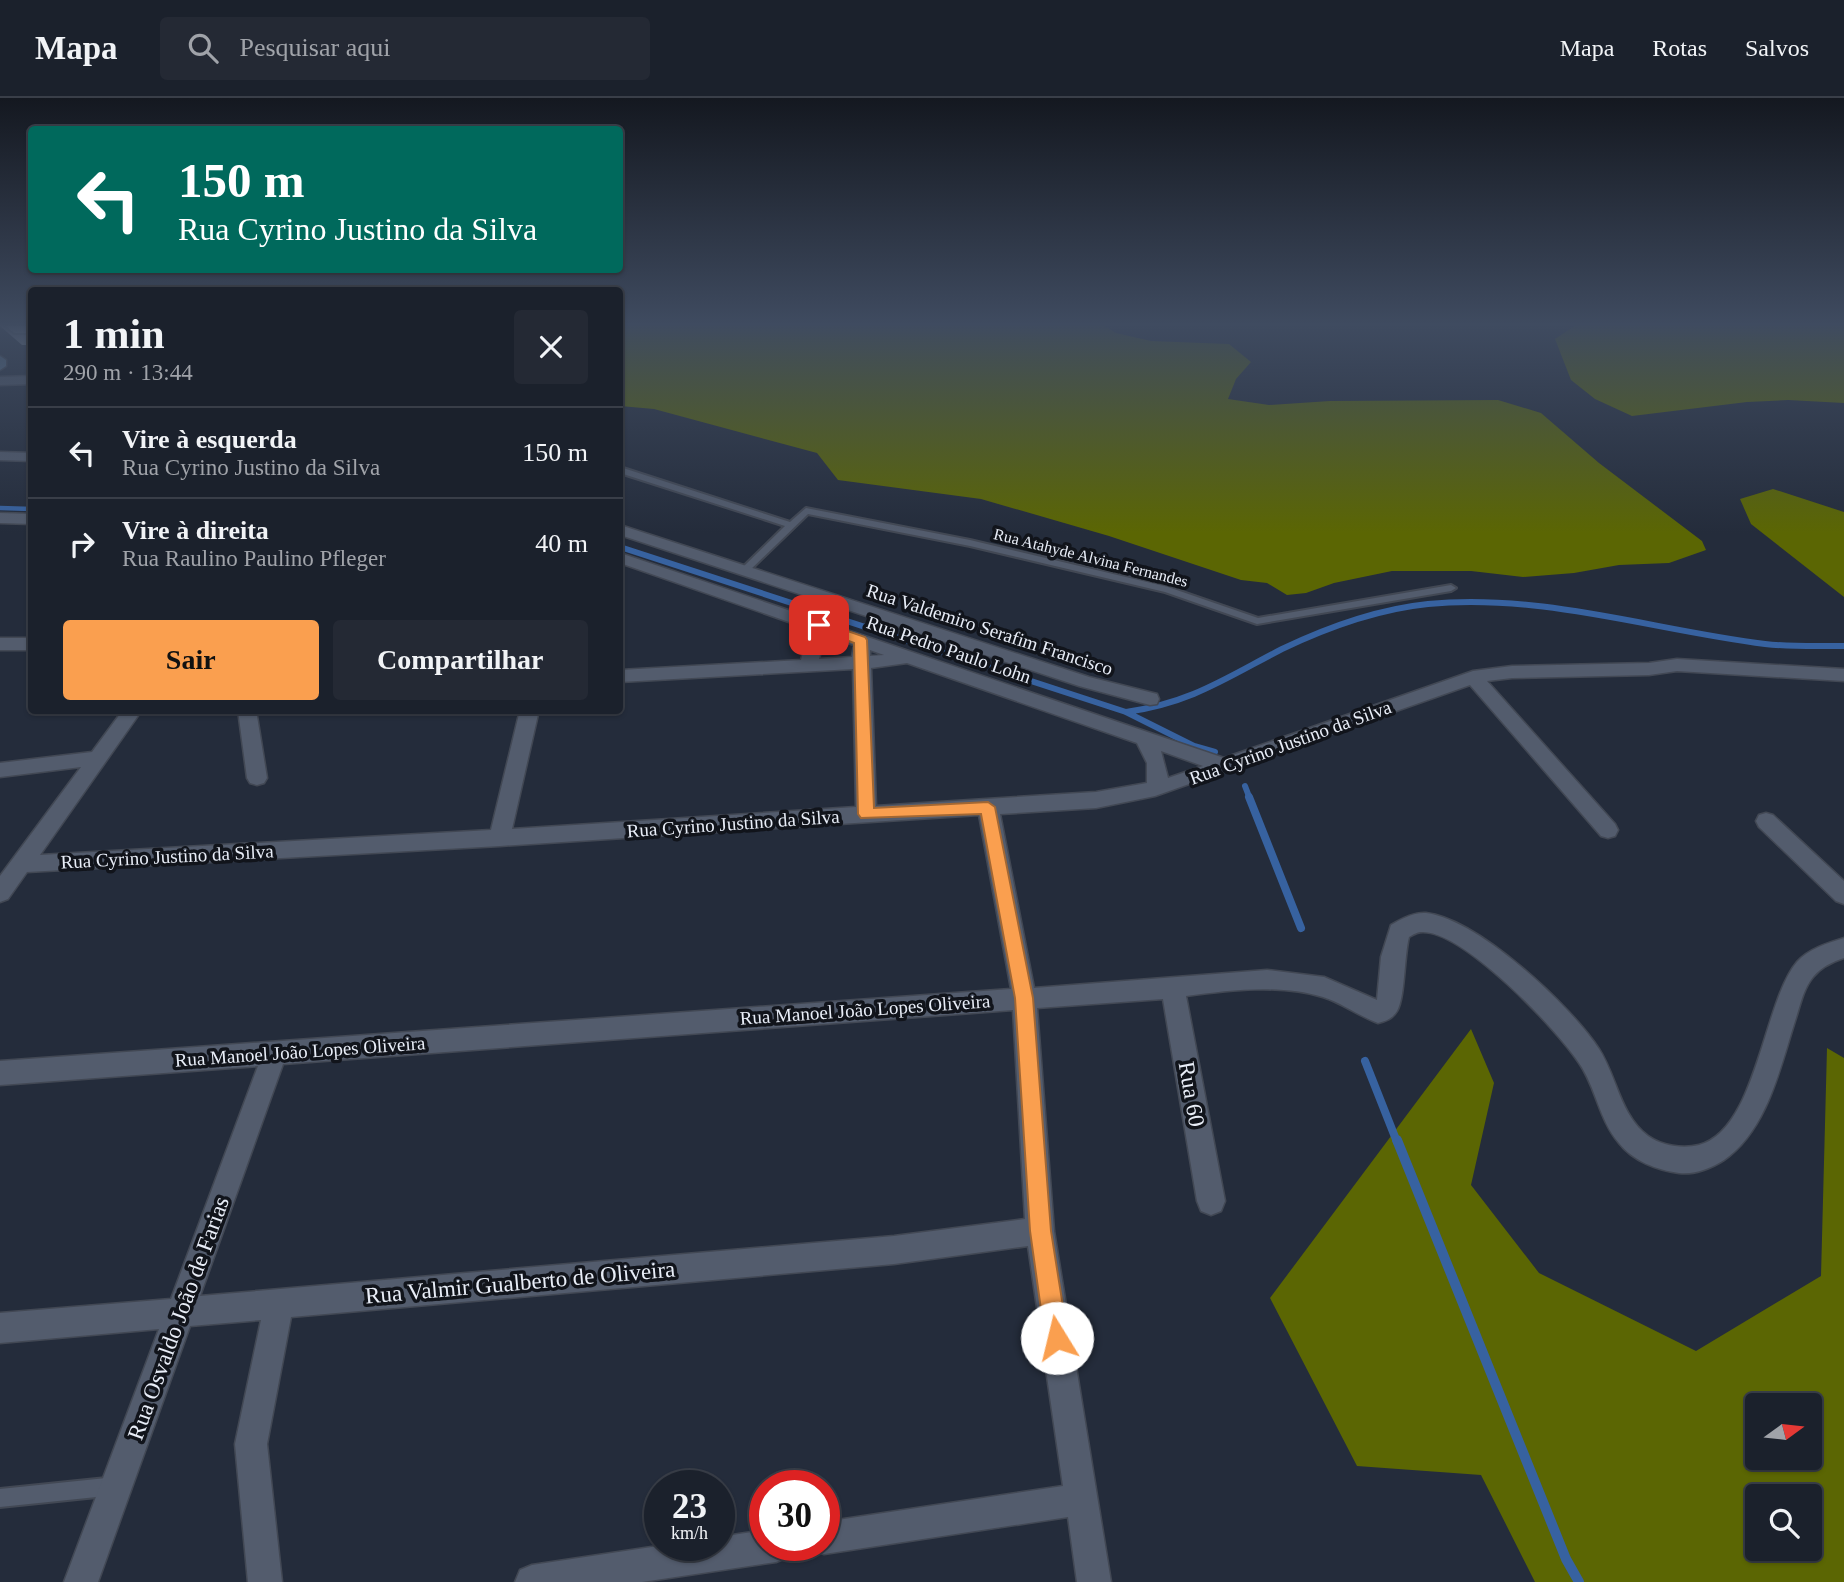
<!DOCTYPE html>
<html lang="pt">
<meta charset="utf-8">
<style>
body{margin:0;font-family:Georgia,serif;background:#242934;color:#f1f3f6;height:100vh;display:flex;flex-direction:column;font-size:26px;white-space:nowrap}
*{box-sizing:border-box;margin:0}
p{font-size:23px;color:#a0a3a9}
.icon{flex:none;width:38px;height:38px;fill:none;stroke:currentColor;stroke-width:2;stroke-linecap:round;stroke-linejoin:round}
.map{position:relative;flex:1;overflow:hidden}
.sheet{position:absolute;left:28px;top:189px;width:595px;height:427px;display:flex;flex-direction:column;background:#1b212c;border-radius:7px;box-shadow:0 2px 5px #0004,0 0 0 2px #393e48}
.sheet>*{flex:none}
.guide{position:absolute;left:28px;top:28px;width:595px;height:147px;border-radius:7px;box-shadow:0 2px 5px #0004,0 0 0 2px #393e48;background:#00695c;color:#fff;overflow:hidden}
.needle{width:46px;rotate:75deg}
.controls{position:absolute;left:1745px;top:1295px;display:grid;gap:14px}
.controls a{display:grid;place-items:center;width:77px;height:77px;border-radius:7px;background:#1b212c;box-shadow:0 2px 5px #0004,0 0 0 2px #393e48;font-size:35px}
.speed{position:absolute;left:644px;top:1372px;display:flex;gap:14px;font-size:35px;font-weight:700;text-align:center}
.speed>*{display:grid;place-content:center;width:91px;height:91px;border-radius:50%;background:#1b212c;box-shadow:0 2px 5px #0004,0 0 0 2px #393e48;line-height:1}
.speed small{font-size:18px;font-weight:400}
.speed .limit{border:10px solid #d22;background:#fff;color:#111}
.pin{position:absolute;display:grid;place-items:center;width:60px;height:60px;color:#fff;margin:-30px;border-radius:14px;box-shadow:0 4px 10px #0006}
.me{position:absolute;width:77px;margin:-38px;rotate:351deg;stroke-linejoin:round;filter:drop-shadow(0 0 5px #0008)}
.turn{display:flex;align-items:center;gap:24px;height:147px;padding:0 35px;font-size:32px}
.turn .icon{width:91px;height:91px;stroke-width:2.5}
.turn b{display:block;font-size:49px;line-height:60px}
.round{display:grid;place-items:center;flex:none;width:74px;height:74px;border-radius:7px;background:#242934}
.overview{display:flex;align-items:center;justify-content:space-between;height:119px;padding:0 35px}
h1{font-size:42px;font-weight:700;line-height:52px}
.cta{display:flex;gap:14px;margin-top:auto;padding:14px 35px}
.cta a{flex:1;height:80px;border-radius:7px;background:#fa9f4f;color:#111;font-size:28px;font-weight:700;line-height:80px;text-align:center}
.cta a+a{background:#242934;color:#f1f3f6}
ul{padding:0;list-style:none}
li{display:flex;align-items:center;gap:21px;height:91px;padding:0 35px;border-top:2px solid #393e48}
li div{flex:1}
li b{display:block;font-size:26px}
li em{font-style:normal}
header{display:flex;align-items:center;gap:42px;box-sizing:border-box;height:98px;padding:0 35px;background:#1b212c;border-bottom:2px solid #393e48}
header strong{font-size:33px}
nav{display:flex;gap:38px;margin-inline-start:auto;font-size:24px}
.search{width:490px;height:63px;background:#242934;display:flex;align-items:center;gap:18px;box-sizing:border-box;padding:0 24px;border-radius:7px;color:#a0a3a9;font-size:26px}
.map>svg:first-child{display:block}
.forest{fill:#5b6603;fill-rule:evenodd}
.lines{fill:none;stroke-linecap:round;stroke-linejoin:round}
.stream-far3{stroke:#3762a0;stroke-width:4.5}
.stream-far2{stroke:#3762a0;stroke-width:6}
.stream-far1{stroke:#3762a0;stroke-width:8}
.stream{stroke:#3762a0;stroke-width:10}
.lane-casing{stroke:#424854;stroke-width:4}
.street-casing{stroke:#424854;stroke-width:3}
.secondary-casing{stroke:#424854;stroke-width:3}
.lane{fill:#535c6d;fill-rule:evenodd}
.street{fill:#535c6d;fill-rule:evenodd}
.secondary{fill:#5c7b98;fill-rule:evenodd}
.wall{fill:#a3abbb}
.building{fill:#bdc7da;stroke:#848b99;stroke-width:2}
.route{fill:#fa9f4f;stroke:#a26733;stroke-width:2}
.labels{text-anchor:middle;stroke-width:7;stroke-linejoin:round;paint-order:stroke}
.far-street-label{font-size:16px;fill:#e8edf7;stroke:#11141b}
.street-label{font-size:19px;fill:#e8edf7;stroke:#11141b}
.near-street-label{font-size:23px;fill:#e8edf7;stroke:#11141b}
</style>
<header>
<strong>Mapa</strong>
<div class="search"><svg class="icon" aria-label="search" viewBox="0 0 24 24"><circle cx="10" cy="10" r="6"/><path d="M15 15l6 6"/></svg>Pesquisar aqui</div>
<nav><a>Mapa</a><a>Rotas</a><a>Salvos</a></nav>
</header>
<div class="map">
<svg width="1844" height="1484" viewBox="0 0 1844 1484">
<rect width="100%" height="100%" fill="#242c3b"/>
<!-- forest -->
<path class="forest" d="M620,227h483l13,8 35,8 78,3 22,18 -15,17 -8,20 41,6 61,-4 168,-1 43,13 58,50 103,78 4,9 -37,13 -50,2 -45,8 -51,4 -52,-6h-79l-58,12 -28,10 -19,2 -20,-12 -26,-3 -132,-44 -128,-37 -143,-19 -21,-27 -163,-44 -34,-3z
M1576,227h268v78l-56,-3 -41,2 -115,14 -37,-17 -24,-19 -16,-41z
M1773,391l71,23v85l-93,-73 -11,-25z
M1471,931l23,54 -23,102 68,88 157,78 125,-75 6,-228 17,10v524h-309l-54,-107 -124,-9 -87,-168zM1757,1307h53v53h-53zM1757,1398h53v53h-53z"/>
<g class="lines">
<!-- stream-far3 -->
<path class="stream-far3" d="M0,410l32,1"/>
<!-- stream-far2 -->
<path class="stream-far2" d="M620,449l506,165 68,34 21,6
M1126,614c65,-9 100,-34 156,-63 44,-21 97,-40 146,-45 114,-11 225,26 337,40 26,3 52,2 79,2
M1245,688l5,13"/>
<!-- stream-far1 -->
<path class="stream-far1" d="M1249,699l52,131
M1365,963l32,81"/>
<!-- stream -->
<path class="stream" d="M1397,1042l169,419 13,23"/>
<!-- lane casing -->
<g class="lane-casing">
<path id="lane" d="M620,369l170,55 16,-14 164,32 198,47 90,31 193,-33 5,3 -5,3 -194,33 -92,-32 -195,-46 -162,-32 -61,59 -3,1 -5,-3 2,-2 44,-43 -165,-53z
M116,1379l7,2 2,7 -2,7 -7,2 -116,12v-18z"/>
</g>
<!-- street casing -->
<g class="street-casing">
<path id="street" d="M32,278v8l-32,1v-8z
M0,354l32,1v8l-32,-1z
M0,415l32,1v10l-32,-1z
M620,427l469,152 68,17 2,5 -2,5 -7,1 -71,-19 -459,-151z
M620,455l604,205 249,-87 39,-5 137,-3 28,-4 167,10v12l-167,-10 -28,4 -137,3 -25,3 128,143 3,6 -3,6 -7,2 -7,-2 -131,-151 -315,111 -59,12 -96,6 34,174 233,-18 57,7 53,23 4,-43 10,-32c10,-6 23,-13 35,-12 52,6 145,93 173,136 18,28 21,66 49,87 14,10 35,13 51,9 58,-15 64,-143 98,-183 11,-13 31,-19 47,-24v20c-12,4 -23,9 -31,19 -10,12 -13,29 -18,44 -15,47 -28,109 -71,139 -12,8 -30,15 -45,13 -22,-3 -46,-12 -60,-30 -20,-23 -23,-56 -40,-80 -22,-34 -115,-131 -156,-131 -6,0 -9,2 -14,5 -5,19 -4,61 -12,74 -5,8 -11,10 -19,12 -19,-7 -36,-20 -55,-26 -43,-13 -93,-7 -137,-1l39,205 -4,10 -10,4 -10,-4 -4,-10 -34,-202 -126,9 17,223 57,351h-34l-9,-65 -244,37 -12,-4 -1,-5h13v-23l239,-36 -35,-240 -134,18 -603,53 -24,127 15,138h-34l-13,-138 26,-124 -71,6 -92,256h-34l95,-253 -159,14v-30l171,-14 87,-233 -258,19v-24l1011,-72 -32,-174 -479,31 -473,26 -19,27 -8,3v-26l81,-109 -81,10v-14l92,-11 31,-42h19l-102,145 451,-25 29,-120h19l-27,119 344,-22 -3,-138 -233,13v-12l181,-10 8,-31 -189,-66zM825,537l29,10 -2,12 -33,2zM870,552l14,5 -14,1zM907,565l230,80 10,20v20l-51,9 -220,14 -5,-138zM1161,653l42,15 -35,12zM1013,912l12,209 -131,17 -694,60 83,-232z
M0,540h32v12h-32z
M238,612h18l11,68 -3,5 -7,2 -7,-2 -3,-5z
M1766,715l7,2 71,66v23l-8,-3 -77,-74 -3,-6 3,-6z
M765,1432v15h27l-4,12 -12,5 -134,20h-127l5,-12 12,-5 133,-20h54v-8z"/>
</g>
<!-- secondary casing -->
<g class="secondary-casing">
<path id="secondary" d="M0,258l6,4v6l-6,4z"/>
</g>
<!-- lane -->
<use href="#lane" class="lane"/>
<!-- street -->
<use href="#street" class="street"/>
<!-- secondary -->
<use href="#secondary" class="secondary"/>
</g>
<!-- wall -->
<path class="wall" d="M0,227h32v20h-10l-22,-19z"/>
<!-- building -->
<path class="building" d="M3,227h29v9h-18z"/>
<!-- sky -->
<linearGradient id="sky" x2="0" y2="1"><stop stop-color="#141820"/><stop offset="0.52" stop-color="#3f4b60"/><stop offset="1" stop-color="#3f4b60" stop-opacity="0"/></linearGradient>
<rect width="1844" height="435" fill="url(#sky)"/>
<!-- route -->
<path class="route" d="M819,523l46,16 2,3 7,168 114,-6 7,5 38,191 18,233 17,107 -3,8 -8,4 -8,-4 -4,-8 -15,-107 -15,-233 -34,-184 -120,4 -3,-4 -4,-171 -40,-15v-6z"/>
<g class="labels">
<!-- far-street labels -->
<g class="far-street-label">
<text transform="translate(1091 459) rotate(14)" y="6">Rua Atahyde Alvina Fernandes</text>
</g>
<!-- street labels -->
<g class="street-label">
<text transform="translate(990 531) rotate(18)" y="7">Rua Valdemiro Serafim Francisco</text>
<text transform="translate(949 551) rotate(19)" y="7">Rua Pedro Paulo Lohn</text>
<text transform="translate(1290 644) rotate(-20)" y="7">Rua Cyrino Justino da Silva</text>
<text transform="translate(733 725) rotate(-4)" y="7">Rua Cyrino Justino da Silva</text>
<text transform="translate(167 758) rotate(-3)" y="7">Rua Cyrino Justino da Silva</text>
<text transform="translate(865 911) rotate(-4)" y="7">Rua Manoel João Lopes Oliveira</text>
<text transform="translate(300 953) rotate(-4)" y="7">Rua Manoel João Lopes Oliveira</text>
</g>
<!-- near-street labels -->
<g class="near-street-label">
<text transform="translate(1192 996) rotate(80)" y="8">Rua 60</text>
<text transform="translate(520 1184) rotate(-5)" y="8">Rua Valmir Gualberto de Oliveira</text>
<text transform="translate(178 1220) rotate(-70)" y="8">Rua Osvaldo João de Farias</text>
</g>
</g>
</svg>
<div class="controls">
<a><svg class="needle" viewBox="-14 -14 28 28"><path d="M0-13l5 13h-10z" fill="#e53935"/><path d="M0 13l5-13h-10z" fill="#a0a3a9"/></svg></a>
<a><svg class="icon" aria-label="search" viewBox="0 0 24 24"><circle cx="10" cy="10" r="6"/><path d="M15 15l6 6"/></svg></a>
</div>
<div class="speed"><div>23<small>km/h</small></div><div class="limit">30</div></div>
<div class="pin" style="left:819px;top:527px;background:#d93025"><svg class="icon" aria-label="arrive" viewBox="0 0 24 24"><path d="M6 21V4h12l-3 4 3 4H6"/></svg></div>
<svg class="me" style="left:1057px;top:1240px" viewBox="-20 -20 40 40"><circle r="19" fill="#fff"/><path d="M0-13L10 11 0 6-10 11z" fill="#fa9f4f"/></svg>
<div class="guide">
<div class="turn"><svg class="icon" aria-label="left" viewBox="0 0 24 24"><path d="M17 20v-9H6M10 6l-5 5 5 5"/></svg><div><b>150 m</b>Rua Cyrino Justino da Silva</div></div>
</div>
<section class="sheet">
<div class="overview"><div><h1>1 min</h1><p>290 m · 13:44</p></div><a class="round"><svg class="icon" aria-label="close" viewBox="0 0 24 24"><path d="M6 6l12 12M18 6L6 18"/></svg></a></div>
<ul>
<li><svg class="icon" aria-label="left" viewBox="0 0 24 24"><path d="M17 20v-9H6M10 6l-5 5 5 5"/></svg><div><b>Vire à esquerda</b><p>Rua Cyrino Justino da Silva</p></div><em>150 m</em></li>
<li><svg class="icon" aria-label="right" viewBox="0 0 24 24"><path d="M7 20v-9h11M14 6l5 5-5 5"/></svg><div><b>Vire à direita</b><p>Rua Raulino Paulino Pfleger</p></div><em>40 m</em></li>
</ul>
<div class="cta"><a>Sair</a><a>Compartilhar</a></div>
</section>
</div>
